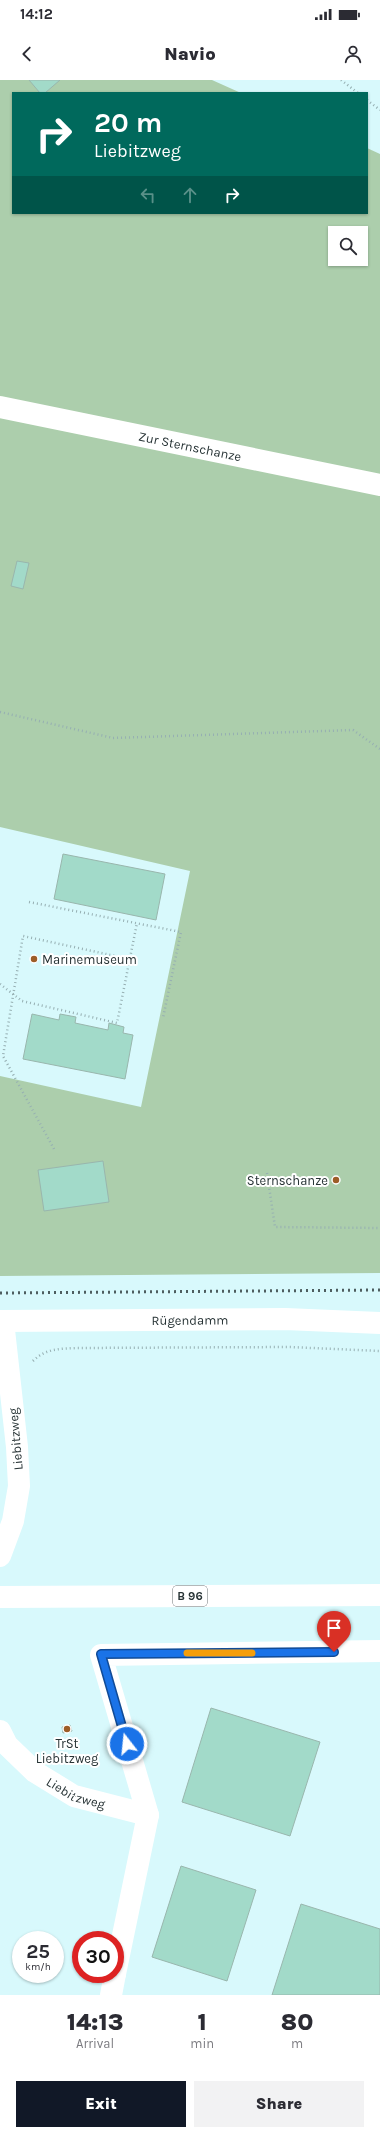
<!DOCTYPE html>
<meta charset="utf-8">
<style>
body{margin:0;font-family:Karla,sans-serif;background:#f2f2f3;color:#2b2b33;height:100vh;display:flex;flex-direction:column;font-size:15px;white-space:nowrap}
*{box-sizing:border-box;margin:0}
p{font-size:13px;color:#7c7c81}
.icon{flex:none;width:22px;height:22px;fill:none;stroke:currentColor;stroke-width:2;stroke-linecap:round;stroke-linejoin:round}
.map{position:relative;height:1915px;overflow:hidden}
.sheet{display:flex;flex-direction:column;background:#fff;flex:1}
.sheet>*{flex:none}
.top-card{position:absolute;left:12px;top:12px;width:356px;height:122px;border-radius:0px;box-shadow:0 1px 3px #0004;background:#00695c;color:#fff;overflow:hidden}
.fabs{position:absolute;left:328px;top:146px;display:grid;gap:8px}
.fabs a{display:grid;place-items:center;width:40px;height:40px;border-radius:0px;background:#fff;box-shadow:0 1px 3px #0004;font-size:20px}
.speed{position:absolute;left:12px;top:1851px;display:flex;gap:8px;font-size:20px;font-weight:700;text-align:center}
.speed>*{display:grid;place-content:center;width:52px;height:52px;border-radius:50%;background:#fff;box-shadow:0 1px 3px #0004;line-height:1}
.speed small{font-size:10px;font-weight:400}
.speed .limit{border:6px solid #d22;background:#fff;color:#111}
.pin{position:absolute;display:grid;place-items:center;width:34px;height:34px;color:#fff;margin:-41px -17px;border-radius:50% 50% 50% 0;rotate:-45deg;box-shadow:0 0 4px #0007}
.pin .icon{rotate:45deg}
.me{position:absolute;width:44px;margin:-22px;rotate:344deg;stroke-linejoin:round;filter:drop-shadow(0 0 3px #0008)}
.turn{display:flex;align-items:center;gap:14px;height:84px;padding:0 16px;font-size:18px}
.turn .icon{width:52px;height:52px;stroke-width:2.5}
.turn b{display:block;font-size:28px;line-height:34px}
.lanes{display:flex;align-items:center;height:38px;padding:0 16px;background:#0003;justify-content:center;gap:20px;direction:ltr}
.lanes .off{opacity:.35}
.eta{display:flex;justify-content:space-evenly;align-items:center;height:68px;text-align:center}
.eta b{font-size:24px;font-weight:800;line-height:28px}
.action{display:flex;gap:8px;margin-top:auto;padding:8px 16px}
.action a{flex:1;height:46px;border-radius:0px;background:#111827;color:#fff;font-size:16px;font-weight:800;line-height:46px;text-align:center}
.action a+a{background:#f2f2f3;color:#2b2b33}
.status{display:flex;justify-content:space-between;align-items:center;height:28px;padding:0 20px;background:#fff;direction:ltr}
.status svg{height:11px;fill:currentColor}
header{display:flex;justify-content:space-between;align-items:center;height:52px;padding:0 16px;background:#fff;font-size:18px;font-weight:800}
.map>svg:first-child{display:block}
.green{fill:#acceac;fill-rule:evenodd}
.building{fill:#a2dac9;stroke:#99b6ad}
.lines{fill:none;stroke-linecap:round;stroke-linejoin:round}
.path{stroke:#96afb2;stroke-width:2.5;stroke-dasharray:1 3;stroke-linecap:butt}
.minor{stroke:#fff;stroke-width:22}
.secondary{stroke:#fff;stroke-width:22}
.trunk{stroke:#fff;stroke-width:22}
.rail{stroke:#4d5d5f;stroke-width:3;stroke-dasharray:2 4;stroke-linecap:butt}
.route-casing{stroke:#114b97;stroke-width:10}
.route{stroke:#1a73e8;stroke-width:7}
.slow{stroke:#f59e0b;stroke-width:7}
.poi-dot{fill:#9d5d27;stroke:#fff;stroke-width:1.5}
.labels{text-anchor:middle;stroke-width:4;stroke-linejoin:round;paint-order:stroke}
.shield{fill:#fff;stroke:#687072;stroke-width:1}
.shield-label{font-size:12px;font-weight:bold;fill:#273335}
.street-label{font-size:13px;fill:#273335;stroke:#fff}
.poi-label{font-size:13px;fill:#273335;stroke:#fff;text-anchor:start}
</style>
<div class="status"><b>14:12</b><svg viewBox="0 0 49 12"><path d="M0 12V9h3v3zM5 12V6h3v6zM10 12V3h3v9zM15 12V0h3v12zM26 1h20v11H26zM47 4h2v5h-2z"/></svg></div>
<header><svg class="icon" aria-label="back" viewBox="0 0 24 24"><path d="M15 5l-7 7 7 7"/></svg>Navio<svg class="icon" aria-label="person" viewBox="0 0 24 24"><circle cx="12" cy="8" r="4"/><path d="M4 21q1-7 8-7t8 7"/></svg></header>
<div class="map">
<svg width="380" height="1915" viewBox="0 0 380 1915">
<rect width="100%" height="100%" fill="#d8f9fc"/>
<!-- green -->
<path class="green" d="M0,0h212l29,13h-228v120h354v-65l13,6v1119l-380,3v-200l141,31 49,-236 -190,-44zM335,153h26v26h-26z"/>
<!-- building -->
<path class="building" d="M29,0h31l-15,13h-5z
M17,481l12,2 -6,26 -12,-3z
M63,774l102,20 -9,46 -102,-21z
M32,934l27,6 1,-6 16,3 -1,6 33,7 1,-7 15,4 -1,6 10,2 -8,44 -102,-20z
M103,1081l6,41 -65,9 -6,-41z
M211,1628l109,34 -30,94 -108,-34z
M70,1645l2,6 -9,2 -1,-6z
M181,1786l75,24 -29,91 -75,-24z
M301,1824l79,25v66h-108z"/>
<g class="lines">
<!-- path -->
<path class="path" d="M341,0l17,13
M367,20l13,10
M0,632l113,26 240,-8 27,19
M29,822l152,30 -18,86
M0,904l22,17 95,22 20,-100
M54,1069l-51,-93 20,-120 106,23
M267,1093l8,54 105,1
M33,1281c13,-13 27,-12 44,-13l213,-1 90,4"/>
<!-- minor -->
<g class="minor">
<path id="s1" d="M0,327l380,78"/>
<path d="M0,1476l13,-35 6,-35 -2,-39 -14,-126"/>
<path id="s2" d="M0,1651l7,14 28,27 39,24 74,19"/>
<path d="M115,1894l33,-159 -47,-160 279,-4"/>
<path d="M111,1915l4,-21"/>
</g>
<!-- secondary -->
<path class="secondary" id="s3" d="M0,1241l285,-2 95,4"/>
<!-- trunk -->
<path class="trunk" d="M0,1517l380,-2"/>
<!-- rail -->
<path class="rail" d="M0,1213l380,-3"/>
</g>
<g class="lines">
<!-- route casing -->
<g class="route-casing">
<path id="route" d="M127,1664l-26,-90 233,-2"/>
</g>
<!-- route -->
<use href="#route" class="route"/>
<!-- slow -->
<path class="slow" d="M187,1573h65"/>
</g>
<!-- markers -->
<g class="poi-dot">
<circle cx="34" cy="879" r="4"/>
<circle cx="336" cy="1100" r="4"/>
<circle cx="67" cy="1649" r="4"/>
</g>
<g class="labels">
<!-- shield labels -->
<rect class="shield" x="173" y="1506" width="34" height="20" rx="3"/>
<g class="shield-label">
<text x="190" y="1520">B 96</text>
</g>
<!-- street labels -->
<g class="street-label">
<text dy="5" stroke="none"><textPath href="#s1" startOffset="194">Zur Sternschanze</textPath></text>
<text dy="5" stroke="none"><textPath href="#s3" startOffset="190">Rügendamm</textPath></text>
<text transform="translate(15 1359) rotate(-95)" y="5">Liebitzweg</text>
<text dy="5" stroke="none"><textPath href="#s2" startOffset="101">Liebitzweg</textPath></text>
</g>
<!-- poi labels -->
<g class="poi-label">
<text x="42" y="884">Marinemuseum</text>
<text x="328" y="1105" text-anchor="end">Sternschanze</text>
<text x="67" y="1668" text-anchor="middle">TrSt<tspan x="67" dy="15">Liebitzweg</tspan></text>
</g>
</g>
</svg>
<div class="fabs">
<a><svg class="icon" aria-label="search" viewBox="0 0 24 24"><circle cx="10" cy="10" r="6"/><path d="M15 15l6 6"/></svg></a>
</div>
<div class="speed"><div>25<small>km/h</small></div><div class="limit">30</div></div>
<div class="pin" style="left:334px;top:1572px;background:#d93025"><svg class="icon" aria-label="arrive" viewBox="0 0 24 24"><path d="M6 21V4h12l-3 4 3 4H6"/></svg></div>
<svg class="me" style="left:127px;top:1664px" viewBox="-20 -20 40 40"><circle r="17" fill="#1a73e8" stroke="#fff" stroke-width="3"/><path d="M0-11L8 9 0 5-8 9z" fill="#fff"/></svg>
<div class="top-card">
<div class="turn"><svg class="icon" aria-label="right" viewBox="0 0 24 24"><path d="M7 20v-9h11M14 6l5 5-5 5"/></svg><div><b>20 m</b>Liebitzweg</div></div>
<div class="lanes"><svg class="icon off" aria-label="left" viewBox="0 0 24 24"><path d="M17 20v-9H6M10 6l-5 5 5 5"/></svg><svg class="icon off" aria-label="ahead" viewBox="0 0 24 24"><path d="M12 20V5M6 11l6-6 6 6"/></svg><svg class="icon" aria-label="right" viewBox="0 0 24 24"><path d="M7 20v-9h11M14 6l5 5-5 5"/></svg></div>
</div>
</div>
<section class="sheet">
<div class="eta">
<div><b>14:13</b><p>Arrival</p></div>
<div><b>1</b><p>min</p></div>
<div><b>80</b><p>m</p></div>
</div>
<div class="action"><a>Exit</a><a>Share</a></div>
</section>
